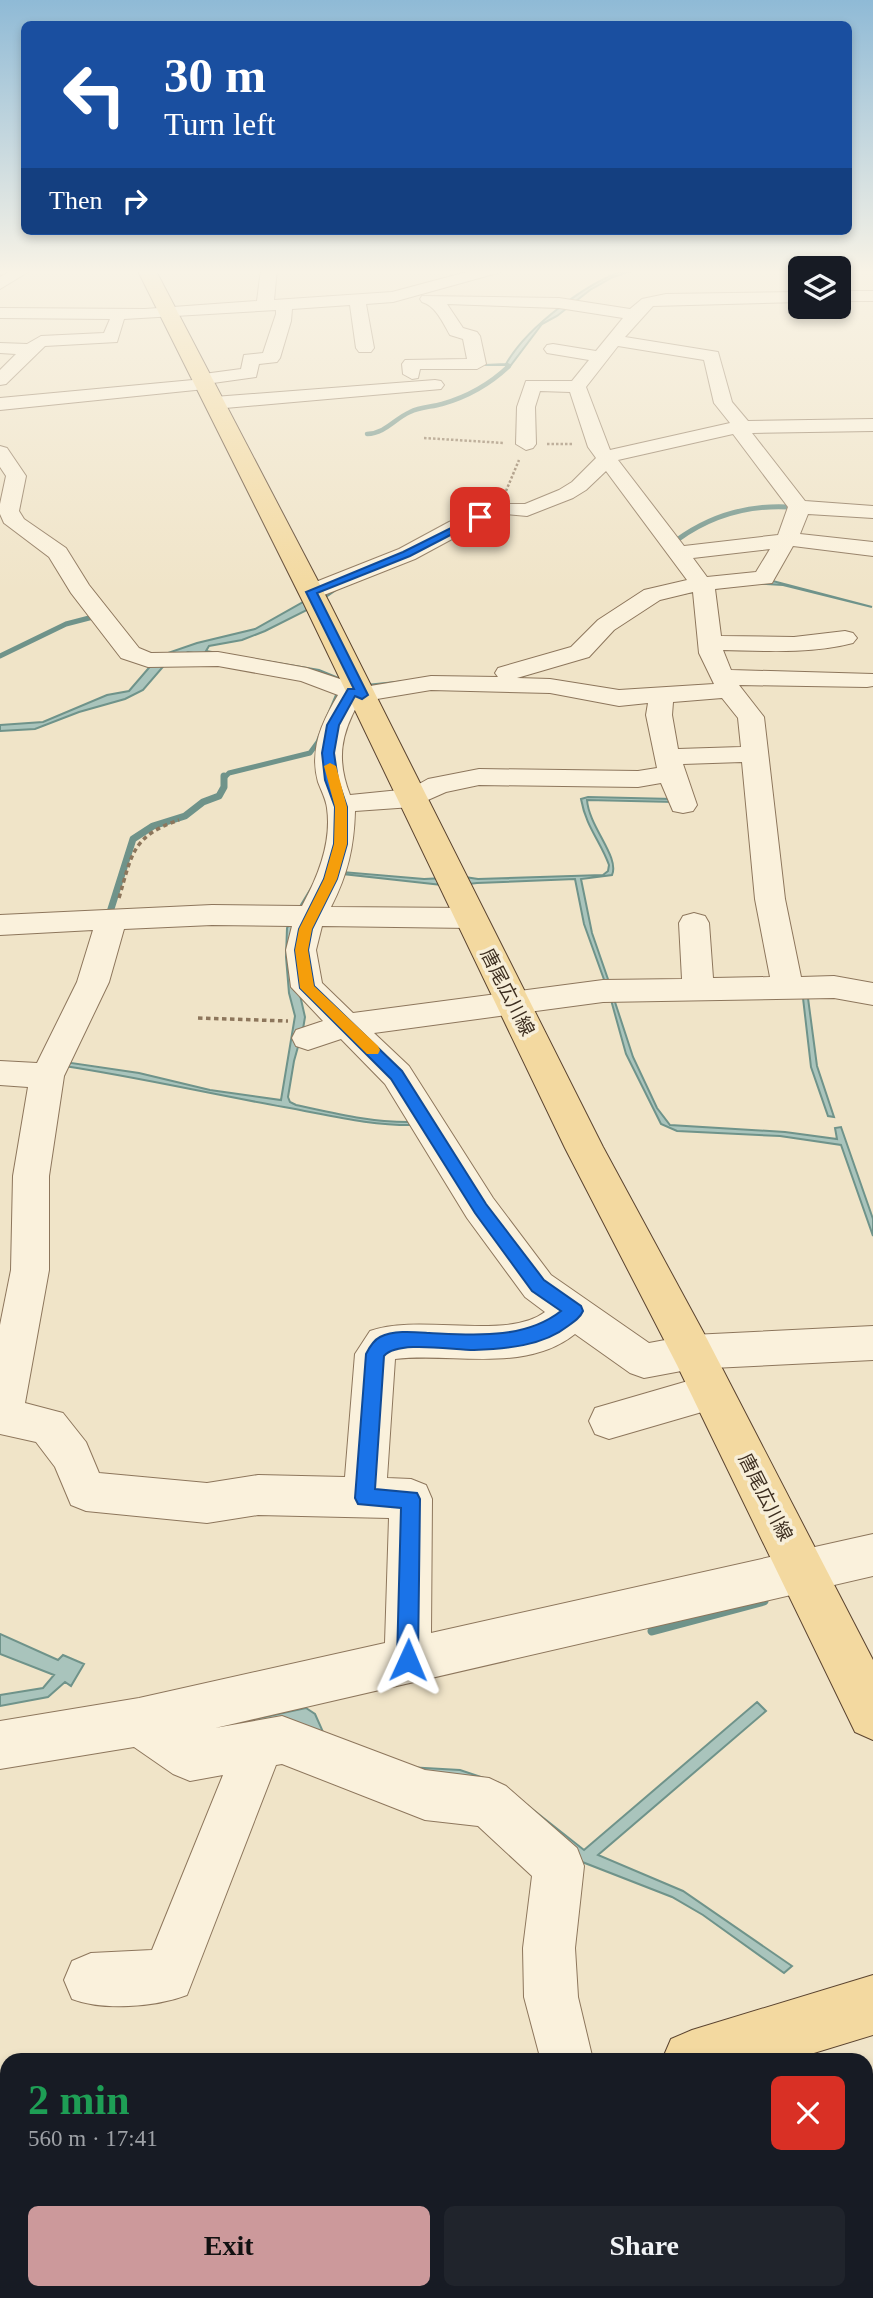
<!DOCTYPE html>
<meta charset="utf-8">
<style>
body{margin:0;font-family:"Times New Roman","Noto Sans JP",serif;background:#20242c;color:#f1f3f6;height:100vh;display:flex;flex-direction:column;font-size:26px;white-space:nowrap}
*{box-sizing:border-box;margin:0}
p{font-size:23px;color:#9ea1a6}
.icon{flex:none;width:38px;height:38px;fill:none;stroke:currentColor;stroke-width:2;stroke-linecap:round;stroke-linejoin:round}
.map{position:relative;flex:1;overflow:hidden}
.details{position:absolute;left:0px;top:2053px;width:873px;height:247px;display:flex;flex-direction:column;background:#171b24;border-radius:21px 21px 0 0;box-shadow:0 4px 10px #0003}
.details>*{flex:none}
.top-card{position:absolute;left:21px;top:21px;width:831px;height:214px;border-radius:10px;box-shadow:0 4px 10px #0003;background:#1a4fa0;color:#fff;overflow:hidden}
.fabs{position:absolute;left:788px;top:256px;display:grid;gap:14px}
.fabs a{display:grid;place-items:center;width:63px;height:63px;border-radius:10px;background:#171b24;box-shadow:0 4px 10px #0003;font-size:35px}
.pin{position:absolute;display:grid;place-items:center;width:60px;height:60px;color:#fff;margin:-30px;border-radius:14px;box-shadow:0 4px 10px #0006}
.me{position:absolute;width:77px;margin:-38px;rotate:1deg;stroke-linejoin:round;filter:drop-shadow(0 0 5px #0008)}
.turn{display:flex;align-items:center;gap:24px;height:147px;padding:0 28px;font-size:32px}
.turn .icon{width:91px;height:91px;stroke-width:2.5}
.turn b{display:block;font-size:49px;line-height:60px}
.then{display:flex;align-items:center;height:66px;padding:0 28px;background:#0003;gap:14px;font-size:26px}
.round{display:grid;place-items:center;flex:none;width:74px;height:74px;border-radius:10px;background:#20242c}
.headline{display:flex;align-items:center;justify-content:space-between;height:119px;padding:0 28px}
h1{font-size:42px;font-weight:600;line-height:52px;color:#1e9e55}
.button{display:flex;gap:14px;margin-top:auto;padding:14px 28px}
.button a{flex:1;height:80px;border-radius:10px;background:#cc999b;color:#111;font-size:28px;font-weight:600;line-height:80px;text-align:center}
.button a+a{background:#20242c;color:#f1f3f6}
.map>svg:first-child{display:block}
.water{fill:#a9c4bc;stroke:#6f938a;stroke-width:2}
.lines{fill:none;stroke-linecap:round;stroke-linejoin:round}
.stream-far3{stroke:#6f938a;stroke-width:4.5}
.stream-far2{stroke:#6f938a;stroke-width:5}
.stream-far1{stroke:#6f938a;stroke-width:7}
.stream{stroke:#6f938a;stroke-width:9}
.minor-casing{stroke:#8d765c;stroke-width:2}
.major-casing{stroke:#5b4430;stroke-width:2}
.path-far1{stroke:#8d765c;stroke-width:2.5;stroke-dasharray:2.5 2;stroke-linecap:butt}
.path{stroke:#8d765c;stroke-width:3.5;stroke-dasharray:4.5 3.5;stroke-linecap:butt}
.minor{fill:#faf1dc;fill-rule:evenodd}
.major{fill:#f3d9a0;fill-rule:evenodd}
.route{fill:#1a73e8;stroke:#114b97;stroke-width:2}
.slow{fill:#f59e0b}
.labels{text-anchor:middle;stroke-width:7;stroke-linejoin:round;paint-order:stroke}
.street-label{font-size:19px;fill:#3d2e20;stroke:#f7eed8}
</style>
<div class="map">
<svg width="873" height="2298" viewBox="0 0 873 2298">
<rect width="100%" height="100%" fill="#f0e4c8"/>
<!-- water -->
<path class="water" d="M628,269h9l-24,8 -23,13 -33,26 -15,8 -31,41h-26l21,-1c21,-37 81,-82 122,-95z
M500,512l3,2 -43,18 -43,23 -78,33 -32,22 -42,21 -23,9 -33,6 -3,5 113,19 34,14 13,1 50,-5h84l76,-23 21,-15 12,-15 44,-29 37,-9 79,-9 103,27 -89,-22 -32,-2 -89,14 -39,24 -38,35 -81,26h-83l-58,8 -21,-3 -17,-10 -18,-5 -119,-20 -21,10 -24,28 -18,9 -46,13 -44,17 -35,2v-6l43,-3 64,-27 22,-4 30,-35 38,-13 58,-14 66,-37 92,-38 42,-23z
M588,797l85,2 1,3 -87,-2c2,27 33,57 25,75l-31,4 11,54 18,52h-4l-22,-61 -9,-45 -98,4 -26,3 -108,-12v-2l81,7 41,-2 13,2 125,-4 5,-4 1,-6c-8,-23 -23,-38 -28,-66z
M319,875l-19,120 5,22 -2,12 -9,32 -6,36 2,5 6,3c40,9 79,18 119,17l1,3c-46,1 -87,-10 -132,-18 -74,-13 -146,-30 -220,-41l1,-4 74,11 71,17 71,10 14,-84 -6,-23 -3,-36 1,-29z
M803,998h5l9,68 17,51 -6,-1 -17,-49z
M614,999l19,58 24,51 13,17 115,7 52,7 -2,-11 6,-1 32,92v17l-32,-91 -61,-9 -103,-5 -16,-7 -35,-70 -15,-54z
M0,1634l58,26 5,-5 21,9 -13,22 -6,-4 -17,15 -48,9v-11l43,-7 11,-13 -54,-21z
M757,1702l9,9 -168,144 85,36 109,75 -8,7 -81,-58 -31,-18 -100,-39 -81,-65 -275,-47 6,-20 84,-18 9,6 8,18 84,35 53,3 39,13 85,67z"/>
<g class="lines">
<!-- stream-far3 -->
<path class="stream-far3" d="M367,434c19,-1 27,-15 43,-22 10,-5 22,-5 32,-8 25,-7 48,-20 67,-38l-2,-1"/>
<!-- stream-far2 -->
<path class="stream-far2" d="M677,540c33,-24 70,-35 111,-33
M0,656l66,-32 27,-7
M224,778l5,-5 81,-20 8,-11 20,-48"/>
<!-- stream-far1 -->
<path class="stream-far1" d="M110,912l23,-73 20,-13 32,-10 18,-14 16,-6 5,-9v-11"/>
<!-- stream -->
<path class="stream" d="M652,1631l112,-30"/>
<!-- minor casing -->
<g class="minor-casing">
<path id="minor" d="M14,269h19l-33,20v-12z
M261,269h16l-3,31 118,-8 86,-23h25l-2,3 -108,30 -27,2 8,44 -3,4h-12l-3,-4 -6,-43 -58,4 -1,12 -11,37 -3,4 -18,2 -3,13 -43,6 -2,5 -6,1 -205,21v-12l193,-18 3,-5 45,-6 3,-14 19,-2 13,-39v-4l-152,9 -7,23 -72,4 -39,38 -6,1v-15l16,-16 -16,-1v-10l27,1 14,-8 63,-3 6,-14 -110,-1v-10l145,1 112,-8z
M838,291h35v10h-35z
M800,292v10l-147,4 -28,31 93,15 14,50 16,19 125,-2v12l-121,2 53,68 68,5v12l-65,-4 -8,20 73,8v14l-80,-10 -21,37 -57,6 6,47 73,1 51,-6 8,2 4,5 -4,5c-42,11 -87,8 -130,7l8,20 142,4v12l-6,1 -128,-2 25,32 21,182 16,78 33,-1 39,7v22l-39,-7 -231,4 -229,31 35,33 84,132 58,77 98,68 43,-8 181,-9v34l-181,9 -48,9 -14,-5 -55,-39c-50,40 -122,18 -180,25l-8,119 24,1 15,6 6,14 -1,134 442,-99v42l-658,152 67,-12 143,54 64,8 17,8 71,62 7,18 -9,82 3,49 15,63h-52l-1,-3 -16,-60 -1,-49 9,-72 -54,-50 -53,-6 -143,-56 -6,1 -89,230c-31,12 -84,16 -115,4l-8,-19 8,-19 19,-8 61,-3 71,-175 -33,6 -17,-7 -39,-27 -134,22v-48l139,-23 246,-55 4,-125 -131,-3 -51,8 -121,-12 -15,-6 -16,-38 -19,-25 -36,-8v-109l11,-55 2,-94 15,-89 -28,-2v-24l37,2 40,-81 16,-52 -93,5v-20l212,-10 90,1c16,-29 30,-64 25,-98 -1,-9 -6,-18 -9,-26 -9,-33 4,-60 20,-87l-37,-14 -83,-15 -70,1 -27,-9 -50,-65 -22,-36 -45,-34 -4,-9v-10l6,-28 -6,-9v-21l7,2 19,28 -7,35 5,8 42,29 23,37 50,63 12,5 67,-1 89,16 57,19 67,-11 67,1 -3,-4 3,-5 73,-21 27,-27 46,-30 43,-10 -81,-109 -20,19 -13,8 -46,18 -22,-2 -40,18 -50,27 -96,38h-16l-3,-5 3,-5 96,-38 50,-27 47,-18h29l34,-14 13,-8 24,-24 -8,-11 -18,-55 -30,-1 -5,16 1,37 -3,4 -7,2 -10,-6 1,-37 9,-26h46l17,-21 -42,-7 -3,-4 3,-4 6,-1 43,7 27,-33 -64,-10 -112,-4 16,24 14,4 3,4 6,28 -9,5h-57l-2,9 -6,1 -9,-5 -1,-10 3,-4 62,-1 -4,-20 -13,-4c-7,-12 -14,-29 -28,-33l-2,-3 2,-3 137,2 71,11 12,-10 24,-5zM618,346l86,14 10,43 16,20 -120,27 -24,-63zM733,434l55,73 -10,28 -94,11 -66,-86zM770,549l-14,23 -49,5 -14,-19zM693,592l6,61 15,31 -95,6 -69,-11 -33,-1 72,-21 25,-27 46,-30zM431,690l119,3 69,13 29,-3 -2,12 11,53 -19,3 -159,-2 -51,10 -18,10 -60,6c-14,-36 -9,-61 9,-93zM722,698l16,20 3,29 -63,2 -6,-34 1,-13zM742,762l13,137 15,78 -57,1 -4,-55 -4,-7 -11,-3 -11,3 -4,7 3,56 -79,1 -250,33 -31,-30 -6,-33 6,-24 148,2 11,-3 4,-7 -4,-7 -11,-3 -139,-1c17,-33 23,-60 24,-96l57,-4 34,-15 33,-7 159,2 23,-4 12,28 10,2 10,-2 4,-6 -14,-41zM212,925l80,1 -6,24 5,37 32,34 -27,9 -4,8 4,8 12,4 33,-11 44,45 82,134 58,79 20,15c-39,29 -125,1 -175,19l-15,23 -10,123 -87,-2 -51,8 -108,-10 -13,-31 -23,-29 -38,-10 24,-133v-94l15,-100 45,-94 15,-53z
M435,380l6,1 3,4 -3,4 -227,20 -9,-6 9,-6z
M712,1374l14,5 6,13 -6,13 -117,34 -14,-5 -6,-13 6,-13z"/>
</g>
<!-- major casing -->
<g class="major-casing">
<path id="major" d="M137,269h18l175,335 273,543 104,192 166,321v80l-18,-8 -178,-367 -112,-217 -261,-544z
M873,1975v60l-82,25h-129l9,-21 21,-9z
M7,2216v66l-7,2v-66z"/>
</g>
<!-- path-far1 -->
<path class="path-far1" d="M424,438l80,5
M547,444h27
M506,491l13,-31"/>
<!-- path -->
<path class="path" d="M119,898c13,-44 13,-62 60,-78
M198,1018l90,3"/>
<!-- minor -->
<use href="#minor" class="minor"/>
<!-- major -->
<use href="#major" class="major"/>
</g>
<!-- sky -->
<linearGradient id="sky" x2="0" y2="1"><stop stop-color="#8fbad6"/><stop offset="0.46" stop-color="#f8f3e6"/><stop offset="1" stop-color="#f8f3e6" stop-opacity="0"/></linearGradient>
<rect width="873" height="591" fill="url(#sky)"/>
<!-- route -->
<path class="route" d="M477,515l8,2 -75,39 -93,37 51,102 -6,4 -7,-3 -16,29 -5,28 4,27 9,27v37l-10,35 -25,50 -4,21 6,36 88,85 84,133 58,76 37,26 2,5c-3,7 -9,11 -15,15 -25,20 -63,23 -94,24 -22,0 -76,-10 -90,6l-9,133 42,4 3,6 -2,161 -3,8 -7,3 -8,-3 -3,-8 4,-152 -43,-4 -3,-6 11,-144c3,-6 8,-14 14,-17 14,-7 34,-5 49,-4 44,2 95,7 132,-22l-29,-20 -57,-78 -84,-134 -91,-91 -5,-38 4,-21 25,-50 10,-35 1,-37 -10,-27 -3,-27 5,-28 21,-36h6l-48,-97 97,-40z"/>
<!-- slow -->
<path class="slow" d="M330,763l6,3 11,41v37l-10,35 -25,50 -4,21 6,36 64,60 2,4 -2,4h-11l-67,-66 -5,-38 4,-21 25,-50 10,-35 1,-37 -11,-41z"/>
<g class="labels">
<!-- street labels -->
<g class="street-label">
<text transform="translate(508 992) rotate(63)" y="7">唐尾広川線</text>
<text transform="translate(766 1497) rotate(63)" y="7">唐尾広川線</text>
</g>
</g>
</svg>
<div class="fabs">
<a><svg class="icon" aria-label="layers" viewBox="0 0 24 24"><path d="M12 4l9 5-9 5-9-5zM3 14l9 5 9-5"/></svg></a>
</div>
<div class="pin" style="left:480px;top:517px;background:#d93025"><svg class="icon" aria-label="arrive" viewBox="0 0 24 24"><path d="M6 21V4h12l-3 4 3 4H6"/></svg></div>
<svg class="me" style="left:408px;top:1660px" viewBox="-20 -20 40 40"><path d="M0-17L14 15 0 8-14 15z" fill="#1a73e8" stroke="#fff" stroke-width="4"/></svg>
<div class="top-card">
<div class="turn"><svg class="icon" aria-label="left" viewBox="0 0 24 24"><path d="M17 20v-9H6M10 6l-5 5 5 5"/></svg><div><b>30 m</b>Turn left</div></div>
<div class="then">Then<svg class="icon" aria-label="right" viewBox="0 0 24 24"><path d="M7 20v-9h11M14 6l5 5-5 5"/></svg></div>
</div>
<section class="details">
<div class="headline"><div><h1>2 min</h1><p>560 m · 17:41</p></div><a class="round" style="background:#d93025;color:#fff"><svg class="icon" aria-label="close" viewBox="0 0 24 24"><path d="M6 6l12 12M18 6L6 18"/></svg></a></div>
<div class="button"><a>Exit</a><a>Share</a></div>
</section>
</div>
